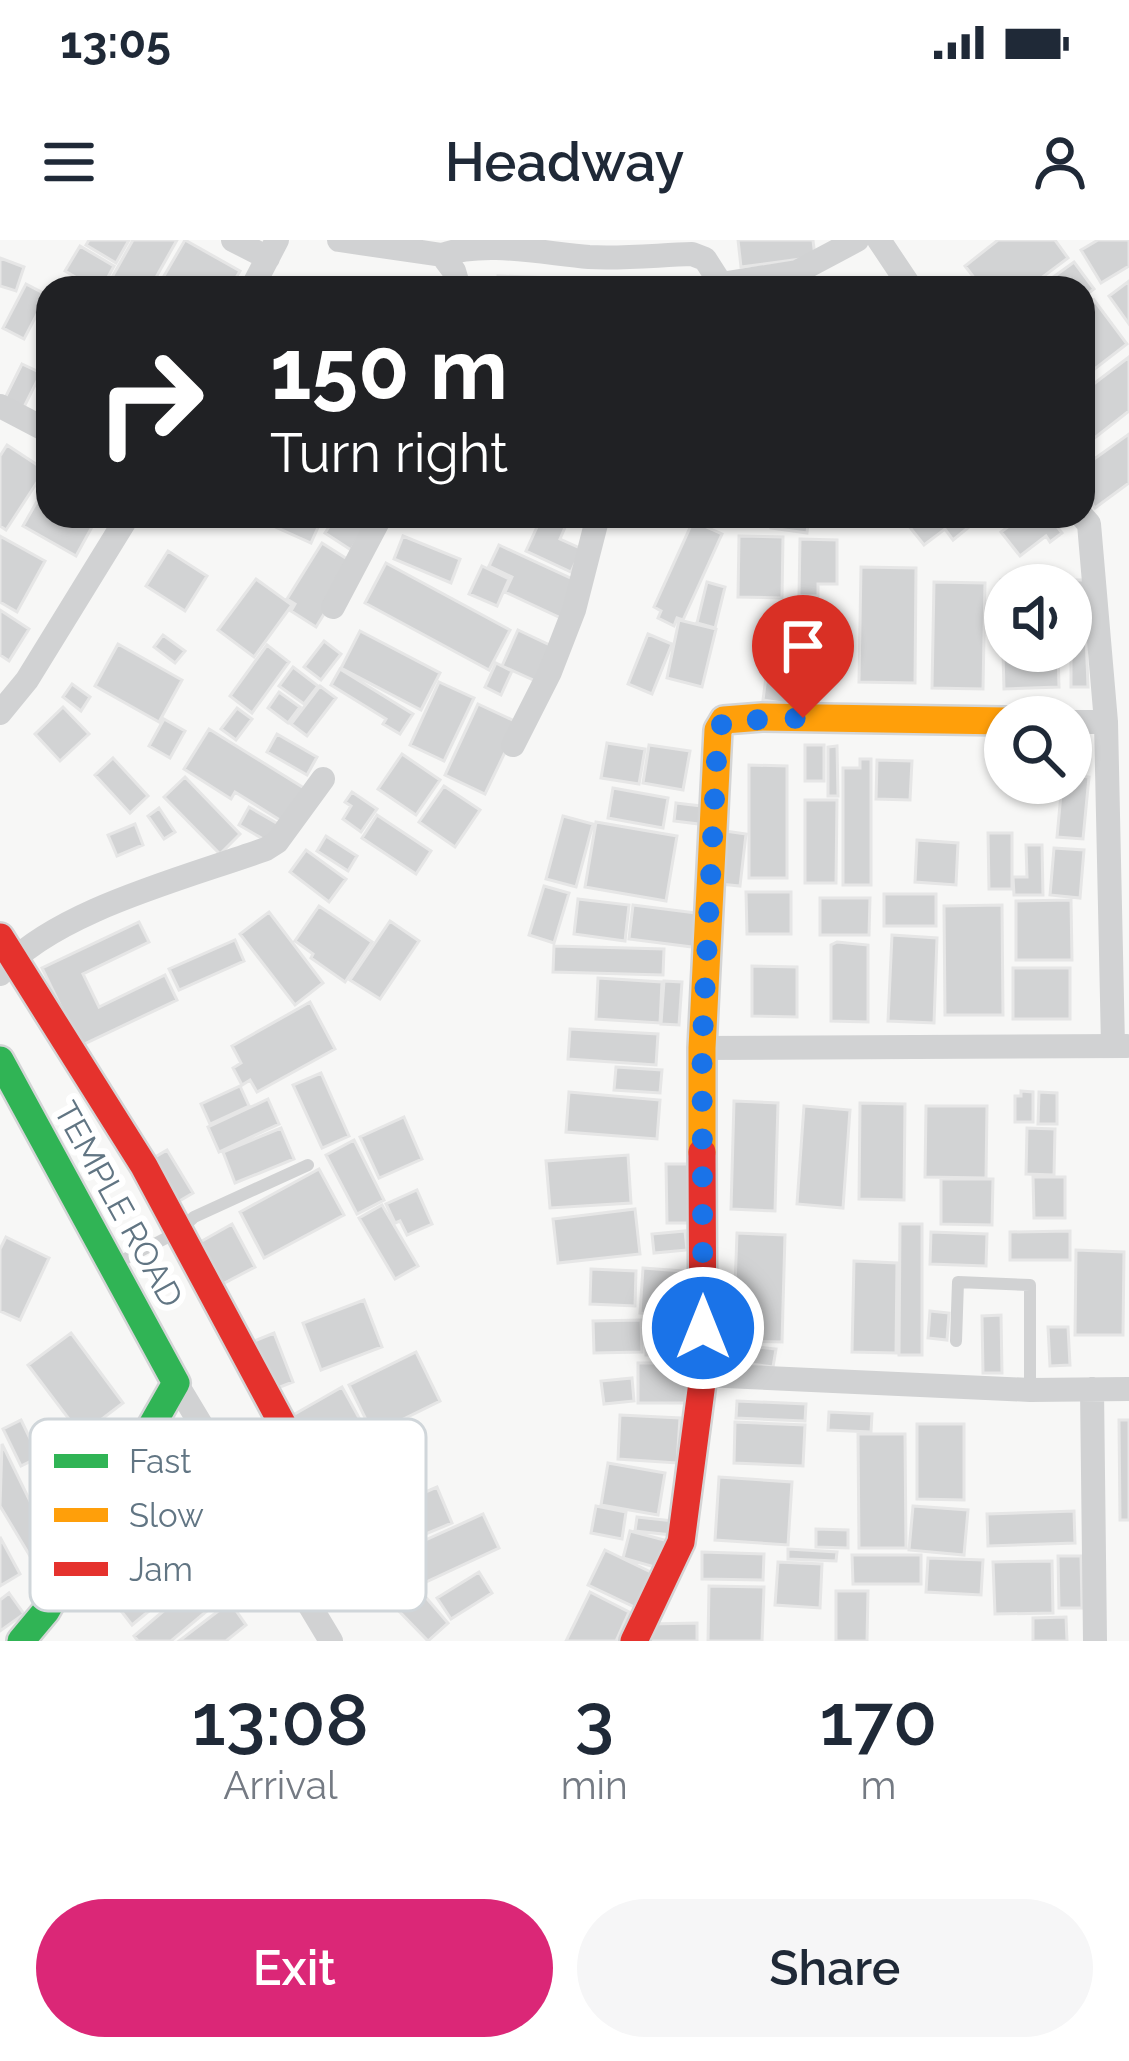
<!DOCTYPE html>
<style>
body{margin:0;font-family:Raleway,sans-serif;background:#f6f6f7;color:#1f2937;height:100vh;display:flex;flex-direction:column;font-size:45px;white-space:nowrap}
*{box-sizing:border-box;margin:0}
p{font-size:39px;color:#747a83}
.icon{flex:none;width:66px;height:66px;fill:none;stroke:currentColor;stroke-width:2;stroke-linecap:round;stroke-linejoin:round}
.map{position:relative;height:1401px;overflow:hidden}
.panel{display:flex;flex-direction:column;background:#fff;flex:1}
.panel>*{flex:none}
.top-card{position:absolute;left:36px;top:36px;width:1059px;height:252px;border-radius:36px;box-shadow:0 3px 9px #0004;background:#202124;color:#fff;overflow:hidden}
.buttons{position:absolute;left:984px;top:324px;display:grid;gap:24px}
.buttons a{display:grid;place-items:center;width:108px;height:108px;border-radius:50%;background:#fff;box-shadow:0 3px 9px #0004;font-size:60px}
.pin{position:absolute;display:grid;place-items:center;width:102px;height:102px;color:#fff;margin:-123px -51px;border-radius:50% 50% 50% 0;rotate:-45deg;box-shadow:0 0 12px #0007}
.pin .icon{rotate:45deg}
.me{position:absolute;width:132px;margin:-66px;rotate:0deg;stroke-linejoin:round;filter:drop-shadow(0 0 9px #0008)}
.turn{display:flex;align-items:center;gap:42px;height:252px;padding:0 36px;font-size:54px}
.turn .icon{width:156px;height:156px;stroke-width:2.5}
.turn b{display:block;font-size:84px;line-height:102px}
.eta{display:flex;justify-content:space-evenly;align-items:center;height:204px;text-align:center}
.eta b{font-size:72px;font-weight:600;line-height:84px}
.cta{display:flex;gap:24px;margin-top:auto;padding:24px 36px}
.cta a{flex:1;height:138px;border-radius:72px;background:#db2777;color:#fff;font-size:48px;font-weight:600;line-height:138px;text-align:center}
.cta a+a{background:#f6f6f7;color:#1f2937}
.status{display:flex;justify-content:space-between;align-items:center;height:84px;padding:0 60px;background:#fff;direction:ltr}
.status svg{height:33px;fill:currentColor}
header{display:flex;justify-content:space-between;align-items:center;height:156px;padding:0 36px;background:#fff;font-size:54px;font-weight:600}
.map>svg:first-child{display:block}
.building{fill:#d2d3d4;stroke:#e6e6e6;stroke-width:3}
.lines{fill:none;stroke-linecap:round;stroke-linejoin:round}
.fast-casing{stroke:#d4d5d6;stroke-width:32}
.slow-casing{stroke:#d4d5d6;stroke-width:32}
.jam-casing{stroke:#d4d5d6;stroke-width:32}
.lane{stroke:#d1d2d3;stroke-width:12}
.street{stroke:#d1d2d3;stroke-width:24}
.fast{stroke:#30b455;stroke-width:27}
.slow{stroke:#ff9f0a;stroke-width:27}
.jam{stroke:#e5322d;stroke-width:27}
.route{stroke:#1a73e8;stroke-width:21;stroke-dasharray:0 37.8}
.labels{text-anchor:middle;stroke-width:12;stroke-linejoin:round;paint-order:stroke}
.street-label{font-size:33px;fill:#617583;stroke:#fff}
.key{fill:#fff;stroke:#d0d6da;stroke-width:3}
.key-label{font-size:33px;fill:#617583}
</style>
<div class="status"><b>13:05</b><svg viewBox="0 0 49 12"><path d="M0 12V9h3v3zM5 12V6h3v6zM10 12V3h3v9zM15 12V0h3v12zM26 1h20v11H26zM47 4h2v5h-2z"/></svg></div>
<header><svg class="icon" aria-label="menu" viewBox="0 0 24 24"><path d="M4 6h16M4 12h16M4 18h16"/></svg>Headway<svg class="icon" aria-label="person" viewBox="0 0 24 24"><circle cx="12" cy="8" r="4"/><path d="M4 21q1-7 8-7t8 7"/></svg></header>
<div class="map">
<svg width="1129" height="1401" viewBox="0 0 1129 1401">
<rect width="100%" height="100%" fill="#f7f7f6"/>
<!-- building -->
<path class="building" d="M89,0h40l-13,23 -30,-18z
M133,0h44l-27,48h-44z
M185,0l55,31 -10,17h-73z
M738,0h75l2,17 -74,10z
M998,0h57l13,18 -40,30h-46l-17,-22z
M1098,0h31v26l-28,17 -20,-33z
M80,6l34,20 -12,22h-8l-29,-17z
M0,18l24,9 -8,24 -16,-5z
M1074,22l20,27 -11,8v-9h-45z
M498,36l54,2v10h-55z
M1129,41v43l-20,-28z
M26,44l21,11 -23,44 -21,-11z
M1094,60l33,44 -44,34v-69z
M1129,117v54l-46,36v-55z
M22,124l19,9 -17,34 -19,-9z
M1129,194v49l-34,25 -12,-16v-25z
M7,205l38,25 -39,60 -6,-4v-70z
M48,242v34h50l-22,40 -53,-30z
M251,276h72l-12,27z
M336,276h36l-21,34 -26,-17z
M542,276h28l-10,23 22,10 -11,23 -45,-21z
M772,276h37l-2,17 -36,-5z
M910,276h50l9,11 -16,13 -8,-11 -21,16 -20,-25z
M1022,276h27l13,17 -12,9 -4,-6 -26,20 -19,-24z
M693,281l29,13 -39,86 -6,-2 -3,8 -16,-8 3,-7 -7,-4z
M0,296l45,25 -28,51 -17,-10z
M403,296l57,23 -9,24 -57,-24z
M739,296l44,1 -1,61 -44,-1z
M800,299l37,1v44h-19v12h-19z
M322,303l33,21 -39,63 -25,-16 4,-7 -8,-5z
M499,305l80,37 -16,37 -58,-27 7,-15 -23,-11z
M168,311l39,25 -22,35 -39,-25z
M386,323l124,67 -21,40 -124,-67z
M482,326l27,13 -12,27 -28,-12z
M861,327l55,1 -1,115 -56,-1z
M256,339l36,26 -38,52 -36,-27z
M1055,339v6h-50v66h53l1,36 -55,2 -3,-109z
M1068,340h16l4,107h-17v-102z
M707,342l18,5 -10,41 -18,-5z
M934,342l51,1 -2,106 -51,-1z
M0,370l29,19 -20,32 -9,-6z
M774,376l22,2 -10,69 18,2 -3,17 -38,-6z
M679,380l37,9 -14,58 -35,-9z
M518,390l38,18 -16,35 -38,-17z
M360,391l80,42 -19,37 -80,-42z
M648,394l24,10 -20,50 -24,-10z
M163,395l22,16 -10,12 -21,-16z
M324,401l17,13 -20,26 -17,-13z
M118,404l64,36 -23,42 -64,-36z
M267,405l22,17 -37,51 -22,-17z
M496,423l16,8 -11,24 -16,-8z
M293,427l25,19 -14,18 -25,-18z
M340,429l73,45 -13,20 -17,-10 3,-5 -55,-34z
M439,442l35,16 -30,63 -34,-16z
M72,444l18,13 -9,14 -18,-14z
M320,446l16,12 -29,38 -16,-12z
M279,452l21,15 -12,16 -20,-15z
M478,464l41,19 -34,71 -40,-19z
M63,467l26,27 -29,27 -25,-27z
M237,468l15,11 -16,21 -15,-11z
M164,479l21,12 -15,27 -21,-12z
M209,489l95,59 -21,34 -48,-30 -4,7 -47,-30z
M277,494l40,23 -10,18 -40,-23z
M607,503l38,6 -6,35 -38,-6z
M649,505l41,6 -7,39 -40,-7z
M805,505h19v36h-19z
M837,506l1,50h-10v-49z
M402,514l38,26 -24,35 -38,-26z
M113,518l35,38 -18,17 -35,-38z
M860,519h11v126h-28v-117h17z
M877,520l35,1 -2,39 -34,-1z
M749,525l38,1v112h-38z
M1071,535l18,2 -6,62 -26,-2 5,-54h9z
M185,537l55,57 -20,20 -56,-57z
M444,546l36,24 -25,37 -36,-25z
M613,548l55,10 -5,30 -55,-10z
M352,552l25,17 -16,23 -18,-13 8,-13 -6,-4z
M805,560h32l-1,83h-31z
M676,563l34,4 -3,18 -33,-4z
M249,567l31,18 -10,18 -31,-18z
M159,568l16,24 -11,7 -16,-23z
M377,575l54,36 -15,23 -54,-36z
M563,576l30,8 -17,63 -30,-8z
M596,582l81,14 -11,65 -81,-14z
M135,584l8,21 -26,11 -9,-21z
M725,591l21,3 -6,52 -21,-2z
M988,593h24v56h-23z
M326,596l31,20 -9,15 -31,-20z
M917,600l41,3 -2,42 -41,-3z
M1026,605h16l1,50h-29l-1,-18h14z
M1054,608l30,2 -4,48 -30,-3z
M306,610l40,29 -17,23 -39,-30z
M544,646l25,7 -15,50 -25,-8z
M746,652h45v42h-44z
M884,654h52v32h-52z
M820,658h50l-1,37h-49z
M578,659l51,6 -4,36 -51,-7z
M1071,660l1,60h-56v-59z
M633,665l71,9 -4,34 -71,-9z
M1002,665l1,110h-58l-1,-109z
M319,666l53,36 -27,40 -34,-24 2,-4 -18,-13z
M269,672l54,71 -28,22 -55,-71z
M390,681l29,20 -39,58 -30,-19z
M139,682l10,20 -66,32 16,33 66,-32 12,25 -97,46 -38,-78z
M892,695l45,3 -3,85 -46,-2z
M235,700l9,21 -65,29 -10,-21z
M837,702l31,3v77l-37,-1v-76z
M554,706l110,3 -1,26 -110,-3z
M752,726l45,1v50l-45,-1z
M1013,728h57v51h-57z
M598,738l64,4 -2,41 -64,-4z
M664,741l18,1 -3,43 -18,-1z
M310,762l25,47 -78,43 -7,-12 -8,5 -9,-17 8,-5 -9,-17z
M570,789l88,5 -2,31 -88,-6z
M616,827l46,3 -2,23 -46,-3z
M321,833l28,63 -27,12 -29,-63z
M240,846l9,20 -39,18 -9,-20z
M1021,851l12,1v30h-18v-26h6z
M569,852l91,8 -3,39 -91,-7z
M1039,852l18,1v31h-19z
M268,859l11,25 -60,28 -11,-25z
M734,861l44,2 -3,108 -44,-2z
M860,863l45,1 -1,96 -45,-1z
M804,866l46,4 -7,98 -46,-4z
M926,866h61l-1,72 -61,-1z
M404,877l18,42 -43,19 -19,-41z
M281,888l13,31 -59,24 -12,-31z
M1027,888l28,1 -1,46 -28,-1z
M354,900l30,60 -27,14 -31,-59z
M167,910l26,43 -17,10 -26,-43z
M628,915l3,48 -81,5 -4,-47z
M666,924h23l1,59h-23z
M319,929l25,46 -80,43 -24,-46z
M1033,937h32v41h-31z
M941,939h52l-1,46 -51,-1z
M417,950l15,34 -25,11 -7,-14 -5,2 -9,-19z
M382,965l36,61 -23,13 -36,-61z
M635,969l5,45 -82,9 -5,-44z
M232,984l23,43 -40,21 -22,-42z
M900,984h22v131h-23z
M685,991l2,19 -33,3 -2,-19z
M1070,991v29h-60v-28z
M931,992l56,2 -1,32 -56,-2z
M737,993l48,2 -3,107 -49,-1z
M6,997l43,21 -29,62 -20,-9v-62z
M1076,1010l48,2 -1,83h-48z
M854,1021l43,2 -1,90 -44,-1z
M643,1028l39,3 -3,44 -39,-2z
M591,1029l45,2 -1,35 -45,-2z
M364,1060l18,47 -61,23 -18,-47z
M930,1071l19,2 -2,27 -19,-2z
M1001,1075l1,58h-19l-1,-57z
M641,1080l1,32 -48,1 -1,-32z
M646,1082h45v33h-45z
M1048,1087h20l2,38 -20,1z
M71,1093l52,70 -42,32 -53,-70z
M274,1093l19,49 -18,7 -23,-47z
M731,1104l45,5 -3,18 -44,-6z
M416,1112l24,49 -67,33 -24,-49z
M638,1123h50v40h-50z
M632,1138l2,23 -30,3 -3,-23z
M342,1147l32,58 -49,28 -32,-58z
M737,1161l69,3 -1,17 -69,-3z
M829,1172l43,2 -1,18 -43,-2z
M620,1175l60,3 -3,45 -59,-4z
M21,1180l18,37 -18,9 -18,-37z
M1119,1180h10v100h-9z
M735,1182l70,3 -2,41 -69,-3z
M917,1184h47v76l-47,-1z
M858,1194h47l1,114h-47z
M2,1204l52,106 -12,26 -42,-70z
M608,1223l57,10 -7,42 -57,-10z
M719,1237l73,5 -4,63 -73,-5z
M437,1247l15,36 -60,25 -16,-35z
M596,1266l30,6 -4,27 -31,-6z
M913,1266l55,4 -4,45 -55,-5z
M1074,1271l1,32 -87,3 -1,-32z
M483,1274l16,34 -73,34 -16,-35z
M637,1277l37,4 -2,14 -37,-4z
M816,1289l32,1v18l-32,-1z
M630,1291l42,11 -7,28 -42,-12z
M0,1297l20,37 -20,12z
M173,1307l22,26 -63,52 -21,-27z
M788,1309l49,3 -1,9 -48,-2z
M605,1310l56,27 -16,35 -57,-27z
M702,1312l62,2 -1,26 -61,-1z
M852,1315h69v29h-68z
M1058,1316h23l1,52h-23z
M928,1318l55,2 -2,35 -55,-3z
M1052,1321l1,52 -58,1 -2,-52z
M778,1322l44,2 -2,44 -45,-3z
M214,1328l18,22 -61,51h-33l-4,-5z
M479,1332l13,21 -41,26 -14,-21z
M709,1346l55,1 -2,54h-54z
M417,1347l31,36 -20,18 -33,-34z
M836,1351h32l-1,50h-31z
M590,1352l39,20 -13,29h-50z
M9,1353l15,21 -24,17v-31z
M230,1362l16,23 -20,16h-47z
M1066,1377l1,24h-34v-23z
M697,1383v18h-47l-1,-17z"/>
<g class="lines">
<!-- fast casing -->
<g class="fast-casing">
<path id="fast" d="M0,820l176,323 -130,228 -25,30"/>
</g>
<!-- slow casing -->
<g class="slow-casing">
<path id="slow" d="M702,912v-104l16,-318 6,-10 38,-3 243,4"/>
</g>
<!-- jam casing -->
<g class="jam-casing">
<path id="jam" d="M0,697l144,229 184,343 4,10 -3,13 -44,33
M634,1401l47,-99 22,-167 -1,-223"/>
</g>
<!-- lane -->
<path class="lane" d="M117,1023l61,-31 16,-15 114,-52
M956,1101l2,-59 72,3v105"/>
<!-- street -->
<path class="street" d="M233,0l35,18
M339,0l103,15 12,16 5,17
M879,0l32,48
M442,15c43,-15 100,-2 147,2 33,2 69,-2 103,-3l13,5 16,25 76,-12 60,-32
M252,48l25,-48
M0,166l48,25
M1082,276l7,8 17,198 7,324
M333,367l48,-91
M0,473l27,-33 101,-164
M1071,482h35
M513,505l37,-73 24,-62 24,-94
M0,734c52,-63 189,-97 266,-125l11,-7 46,-63
M702,808l425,-2
M703,1135l327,15 99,-1
M176,1143l155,258
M1092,1149l3,252"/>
<!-- fast -->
<use href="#fast" class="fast"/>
<!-- slow -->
<use href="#slow" class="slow"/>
<!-- jam -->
<use href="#jam" class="jam"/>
</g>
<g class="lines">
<!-- route -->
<path class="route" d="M703,1088l-1,-280 16,-318 6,-9 79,-3"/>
</g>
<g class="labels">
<!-- street labels -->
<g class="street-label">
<text transform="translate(119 964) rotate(61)" y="12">TEMPLE ROAD</text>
</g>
</g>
<!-- legend -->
<rect x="30" y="1179" width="396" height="192" rx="18" class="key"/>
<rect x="54" y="1214" width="54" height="14" fill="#30b455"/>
<rect x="54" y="1268" width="54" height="14" fill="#ff9f0a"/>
<rect x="54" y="1322" width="54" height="14" fill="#e5322d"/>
<g class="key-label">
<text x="129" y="1233">Fast</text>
<text x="129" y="1287">Slow</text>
<text x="129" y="1341">Jam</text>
</g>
</svg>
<div class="buttons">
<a><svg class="icon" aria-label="sound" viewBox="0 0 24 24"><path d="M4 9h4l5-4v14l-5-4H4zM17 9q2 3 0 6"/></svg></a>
<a><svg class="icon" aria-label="search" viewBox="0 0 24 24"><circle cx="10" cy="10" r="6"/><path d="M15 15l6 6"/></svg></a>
</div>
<div class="pin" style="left:803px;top:478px;background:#d93025"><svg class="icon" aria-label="arrive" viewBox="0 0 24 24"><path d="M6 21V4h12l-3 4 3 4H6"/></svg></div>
<svg class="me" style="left:703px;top:1088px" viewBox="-20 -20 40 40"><circle r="17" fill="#1a73e8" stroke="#fff" stroke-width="3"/><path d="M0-11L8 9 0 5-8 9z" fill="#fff"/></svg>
<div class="top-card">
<div class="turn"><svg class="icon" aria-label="right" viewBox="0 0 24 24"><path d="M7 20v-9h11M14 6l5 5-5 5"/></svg><div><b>150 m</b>Turn right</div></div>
</div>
</div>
<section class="panel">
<div class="eta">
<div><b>13:08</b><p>Arrival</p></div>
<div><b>3</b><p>min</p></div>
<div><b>170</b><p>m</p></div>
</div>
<div class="cta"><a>Exit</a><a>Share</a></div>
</section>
